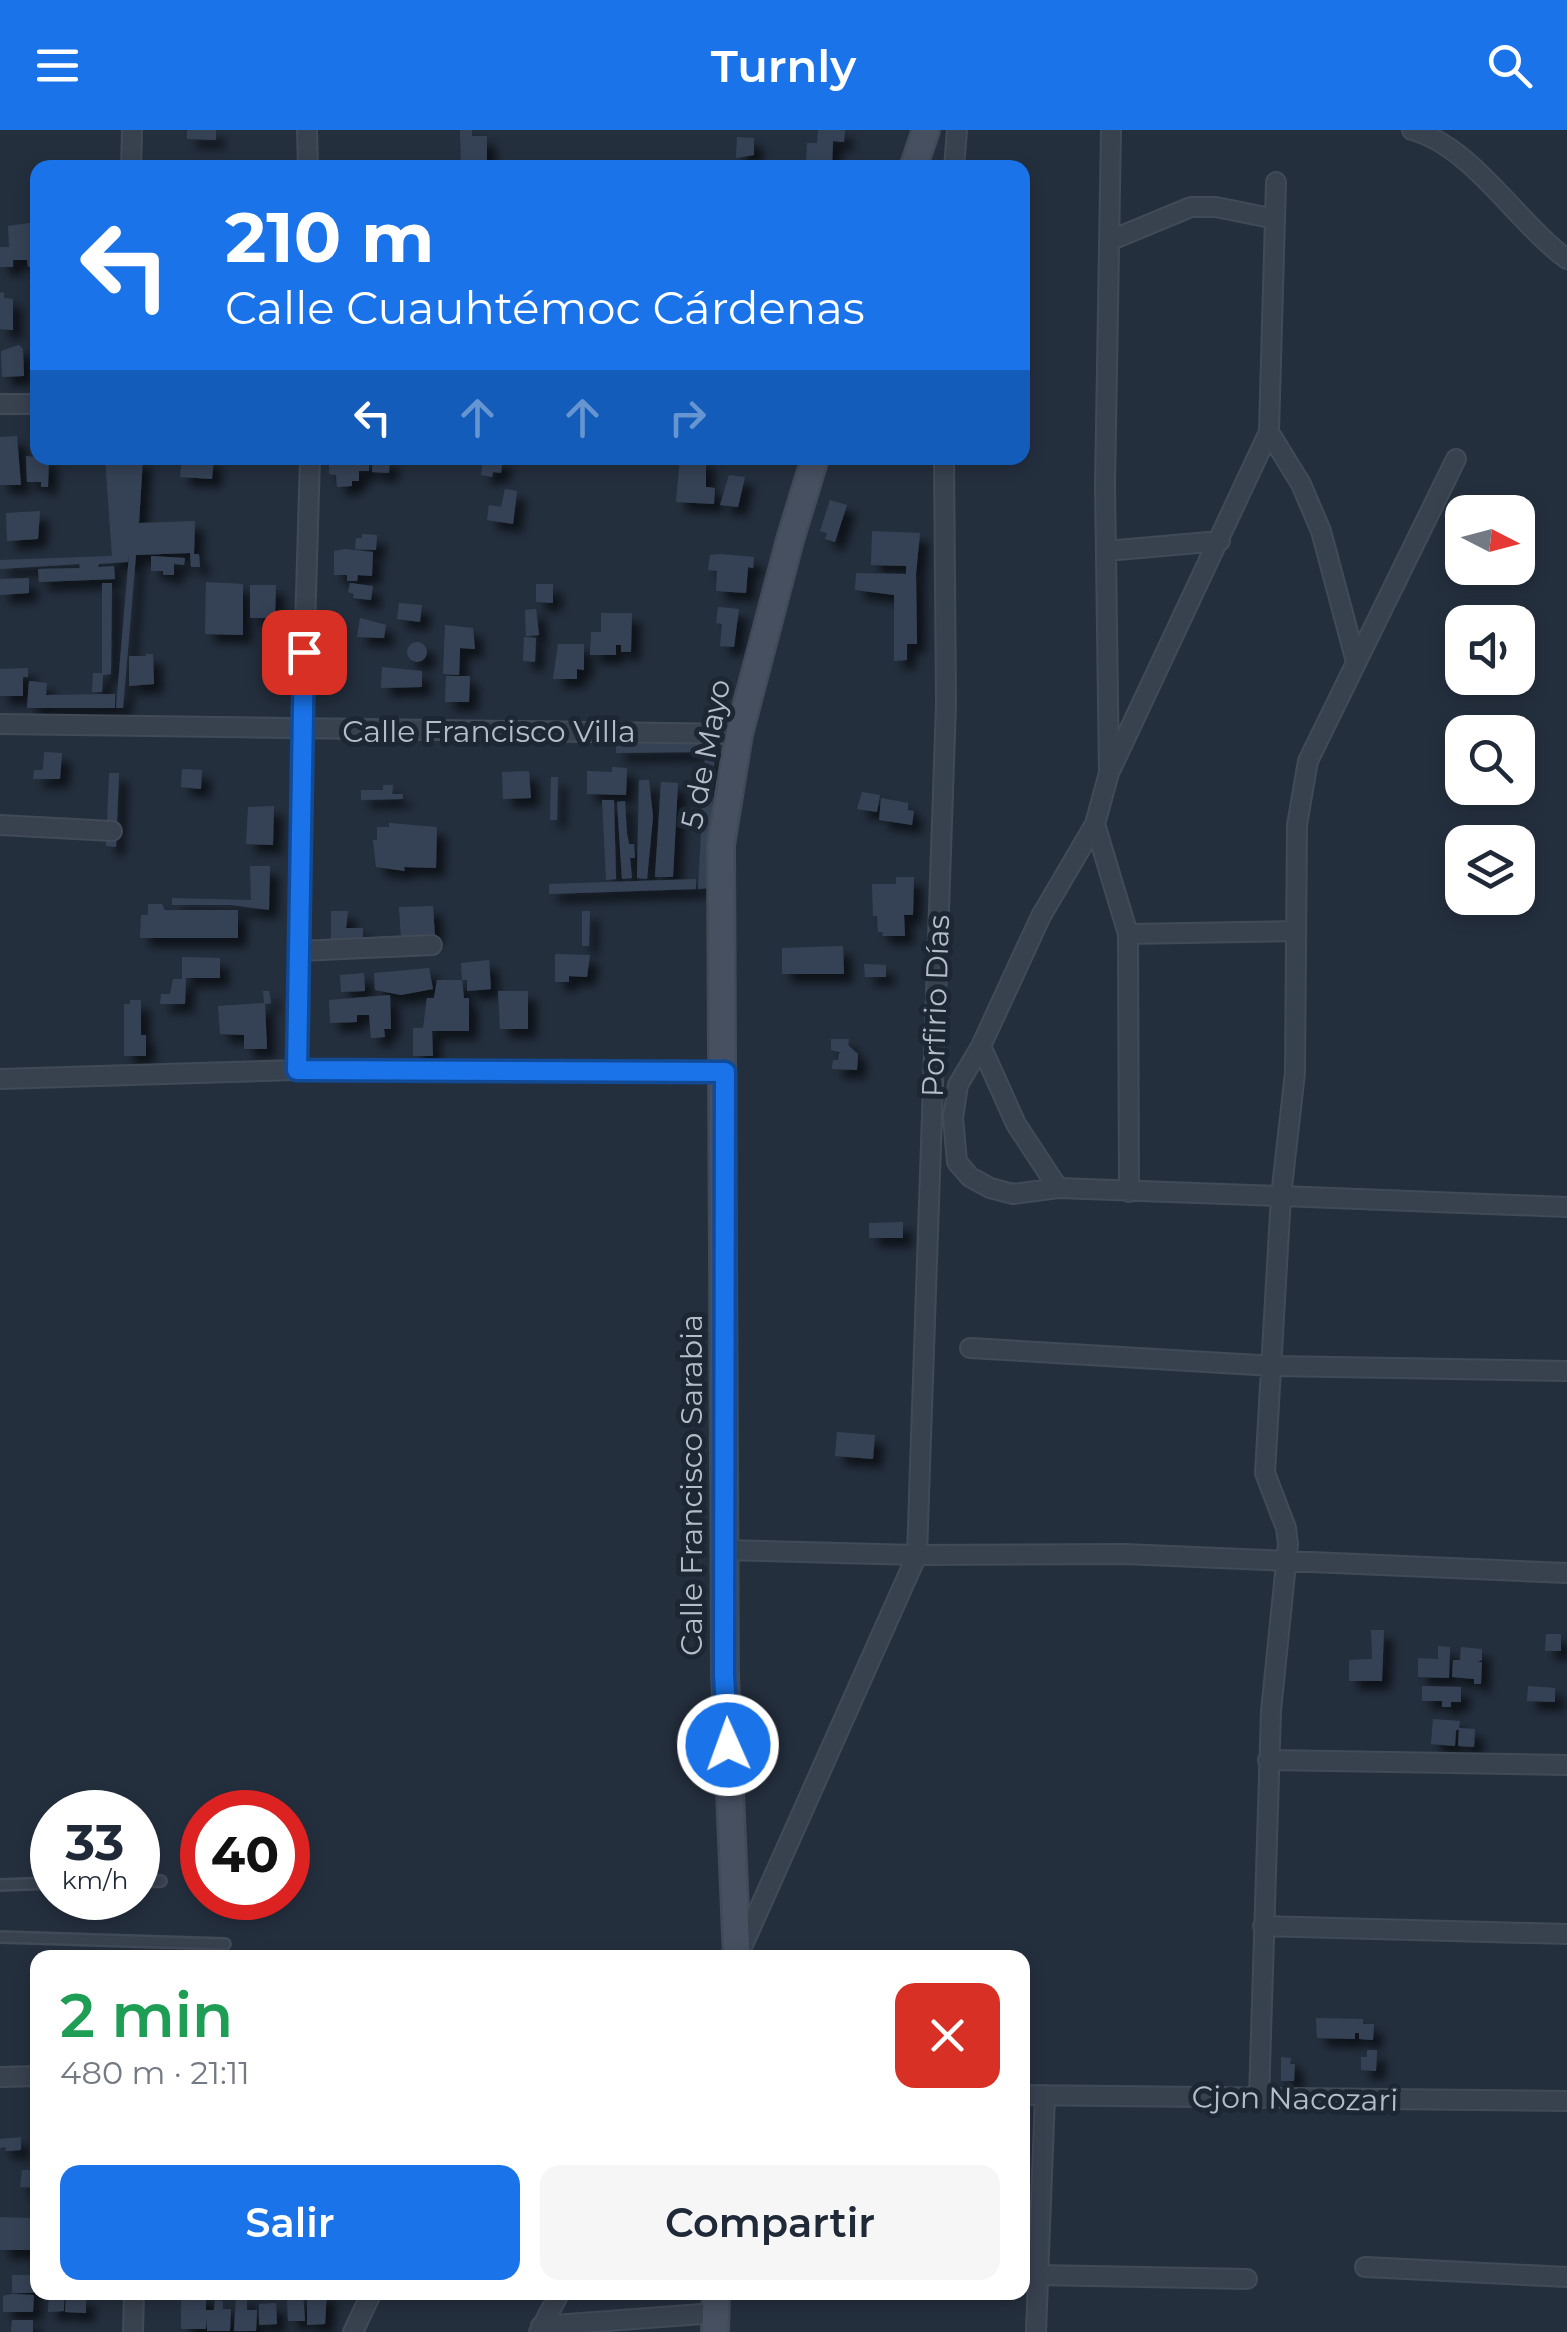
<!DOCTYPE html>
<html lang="es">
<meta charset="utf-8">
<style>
body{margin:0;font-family:Montserrat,sans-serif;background:#f6f6f7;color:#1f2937;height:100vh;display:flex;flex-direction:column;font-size:38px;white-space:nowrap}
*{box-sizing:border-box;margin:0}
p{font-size:32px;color:#747a83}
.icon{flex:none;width:55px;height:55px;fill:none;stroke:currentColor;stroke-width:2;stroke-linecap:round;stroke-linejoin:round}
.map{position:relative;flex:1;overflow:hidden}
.panel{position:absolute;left:30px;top:1820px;width:1000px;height:350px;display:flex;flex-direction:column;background:#fff;border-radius:20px;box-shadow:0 5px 15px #0003}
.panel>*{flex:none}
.guide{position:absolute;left:30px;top:30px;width:1000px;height:305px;border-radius:20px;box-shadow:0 5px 15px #0003;background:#1a73e8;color:#fff;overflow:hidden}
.needle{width:65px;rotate:96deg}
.fabs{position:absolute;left:1445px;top:365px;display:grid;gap:20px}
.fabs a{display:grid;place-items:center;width:90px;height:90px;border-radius:20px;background:#fff;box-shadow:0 5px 15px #0003;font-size:50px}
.speed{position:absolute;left:30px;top:1660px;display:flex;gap:20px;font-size:50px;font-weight:700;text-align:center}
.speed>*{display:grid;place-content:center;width:130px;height:130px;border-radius:50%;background:#fff;box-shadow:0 5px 15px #0003;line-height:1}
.speed small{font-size:25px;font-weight:400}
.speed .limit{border:15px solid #d22;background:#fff;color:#111}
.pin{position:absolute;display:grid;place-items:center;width:85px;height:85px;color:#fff;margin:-42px;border-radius:20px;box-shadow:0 5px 15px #0006}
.me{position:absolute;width:110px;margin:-55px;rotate:358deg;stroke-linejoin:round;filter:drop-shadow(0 0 8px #0008)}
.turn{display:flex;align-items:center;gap:35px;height:210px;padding:0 30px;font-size:45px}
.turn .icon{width:130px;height:130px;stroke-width:2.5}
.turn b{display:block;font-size:70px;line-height:85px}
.lanes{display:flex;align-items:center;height:95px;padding:0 30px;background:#0003;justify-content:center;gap:50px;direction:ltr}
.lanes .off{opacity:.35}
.round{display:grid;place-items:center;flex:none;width:105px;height:105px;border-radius:20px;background:#f6f6f7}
.overview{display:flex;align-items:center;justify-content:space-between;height:170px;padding:0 30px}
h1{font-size:60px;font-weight:600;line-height:75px;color:#1e9e55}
.primary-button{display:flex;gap:20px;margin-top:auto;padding:20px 30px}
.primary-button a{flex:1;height:115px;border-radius:20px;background:#1a73e8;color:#fff;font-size:40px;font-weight:600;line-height:115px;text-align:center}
.primary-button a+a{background:#f6f6f7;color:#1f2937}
header{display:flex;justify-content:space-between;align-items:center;height:130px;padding:0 30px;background:#1a73e8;color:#fff;font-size:45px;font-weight:600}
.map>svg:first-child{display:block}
.building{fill:#364354;filter:url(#shadow)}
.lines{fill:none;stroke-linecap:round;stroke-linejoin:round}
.lane-casing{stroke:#414a57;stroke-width:14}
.street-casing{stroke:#414a57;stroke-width:22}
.secondary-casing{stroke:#414a57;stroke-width:30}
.lane{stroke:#38414e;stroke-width:9}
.street{stroke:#38414e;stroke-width:18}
.secondary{stroke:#465061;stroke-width:25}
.route-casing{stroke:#114b97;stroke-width:25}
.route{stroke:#1a73e8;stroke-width:18}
.labels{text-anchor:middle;stroke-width:10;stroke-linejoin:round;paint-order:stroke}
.street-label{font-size:30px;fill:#b4bcc9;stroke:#1d2633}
</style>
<header><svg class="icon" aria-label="menu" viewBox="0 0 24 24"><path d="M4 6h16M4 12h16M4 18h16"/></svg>Turnly<svg class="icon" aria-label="search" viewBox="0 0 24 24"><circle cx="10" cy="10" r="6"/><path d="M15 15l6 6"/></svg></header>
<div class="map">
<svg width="1567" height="2202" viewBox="0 0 1567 2202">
<defs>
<filter id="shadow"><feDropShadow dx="9" dy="9" stdDeviation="5" flood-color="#0009"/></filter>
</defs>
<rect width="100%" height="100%" fill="#242f3e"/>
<!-- building -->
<path class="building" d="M187,0h29v10l-29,-1z
M460,0h12v6h15v32h-26z
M818,0h27l-1,12 -11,-1 -1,27h-16v-7h-10l1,-18h10z
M737,7l17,1v17l-18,3z
M29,93h9v44h-10l-1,-7h-14v7h-13v-20h9l-1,-21z
M4,162v6l9,1v31l-13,-1v-36z
M19,215l4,4 1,27 -22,1 -1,-26z
M17,306l4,49h-21v-48z
M26,326l23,2 -1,29h-7v-5h-14z
M105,328h38l-4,65 56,-2 -1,33h5l1,13h-9l-1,-14 -54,2 -13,153h-7l13,-153 -1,7 -29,2 -1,3 16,-1 1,13 -76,3 -1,-13 42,-1 -1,-4 -79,5v-9l112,-4z
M182,328h32l-2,21 -32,-2z
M329,328h40v13h-10v10h-7v5l-15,1 -1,-12 -7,-1z
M373,328h17l-1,15 -17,-1z
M483,328h20l-2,15 -8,-1 -1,5 -11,-2z
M680,328l26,1v28l9,1 -1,16 -38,-2z
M729,345l16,2 -7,30 -18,-2z
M505,359l12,2 -4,33 -26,-4 2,-15 12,2z
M830,370l17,5 -12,37 -10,-3 2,-6 -7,-2z
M40,381l-2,28 -31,2 -1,-28z
M872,401l48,2 -4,41 1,70h-10v16l-13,1v-66l-39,-5 1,-17 50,1v-8l-35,-1z
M362,404l15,1 -1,15 -21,-1 1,-11h6z
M345,419l28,3 -1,24 -14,-1 -1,6h-10v-6h-13v-24z
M721,424l33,3 -1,11 -5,-1 -2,26 -30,-2 1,-20 -9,-1 2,-15z
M151,426l34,2 -1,7 -10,-1v11h-11v-4h-12z
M29,448v15l-29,2v-16z
M206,452l37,2v51l-38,-1z
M102,453h10l-1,91 -8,1 -1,17h-10l1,-19h9z
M350,453l23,3 -2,14 -18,-2 1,-4 -6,-2z
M536,454h17v19l-17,-1z
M250,455h26l-1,33h-25z
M399,473l23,2 -2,17 -23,-3z
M718,477l21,2 -5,38 -14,-1 2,-22 -6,-1z
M536,479l3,26 -13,1 -1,-26z
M601,483h31l-1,39h-10v-7h-5v10h-26l1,-23h10z
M360,488l26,7 -2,13 -27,-1z
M445,495l28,3 2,21 -15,-1 -1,27 -16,-1z
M524,507l12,1 -1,24 -12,-1z
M407 522a10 10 0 1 1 20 0a10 10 0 1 1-20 0Z
M558,514h26v26l-7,-1v10h-24z
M146,524h7l1,30 -25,2v-30h17z
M382,537l40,4v16l-41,1z
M28,538v9h-5v19h-23v-27z
M446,546h24l-1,26h-24z
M29,551l18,2 -1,12 69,-1v14h-88z
M715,611l-6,147 -11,1 7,-133 4,1 1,-11 -10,-1v-3z
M698,612v10l-82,1v-9z
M44,622l18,1 -2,26h-27l1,-9h9z
M612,637l15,1 -1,27 -39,-1v-23l25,1z
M182,639l20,1 -1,19 -20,-2z
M529,641l2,27 -28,1 -1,-27z
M109,643h10l-3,74 -10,-1z
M551,647h7l-1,43h-7z
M639,650h10l4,37 -6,62 -10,-1z
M661,652l17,1 -5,94h-18z
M383,655h10l-1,9h11v5l-42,1v-10h22z
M862,662l18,3 -3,17 -20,-3z
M881,668l27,5v7l6,1 -2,14 -33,-5z
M602,670h12l2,79 -10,1z
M625,671l2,33 2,10h5l1,14h-5l2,20 -10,1 -5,-77z
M274,676l-1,39 -27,-1 2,-37z
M389,693l48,4 -1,41 -32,-1 1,4 -29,-4 -3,-27h4v-13h12z
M250,736h20l-1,44 -37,-5h-60v-7l79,2z
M896,747h18l-1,38h-9l1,21h-23l1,-4h-5l-1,-16h-4l-1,-32h24z
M696,749v10l-147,5v-10z
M148,774h14l3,6h73v28h-98l1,-23h7z
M433,776l2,30 -34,2 -2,-31z
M331,781h17l-2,17h17v12l-32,1z
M582,781h8l-1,35h-7z
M843,816l1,28h-62v-26z
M555,824l35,1 -3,22 -18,-1v6h-14z
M182,827l38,1v20h-34l-1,26h-25l1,-10h9l3,-15h9z
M489,830l2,29 -24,2v-11h-5l-1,-17z
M864,834l22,1v12h-21z
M429,838l4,21 -32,6 -26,-5 -1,-17z
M364,843l1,18 -24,1 -1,-17z
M437,850h25l2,18h5v33h-37l1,25h-20v-28h10l4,-30h7z
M263,861h6l2,12 -6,1 2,45h-23v-14l-24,-1 -2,-28 46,-3z
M498,861h30v38h-28z
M390,865l1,34h-7l1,8 -14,1 -2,-23h-12v7l-27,1 -1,-23z
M130,870h11v35h5v21h-22v-52h6z
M831,909h18l-1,6 10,9 -1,16 -25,-1 1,-9h5l1,-7h3l-11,-3z
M903,1092v16h-34v-15z
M837,1302l38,3 -2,24 -38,-3z
M1371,1500h13l-2,51h-33v-21l23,-1z
M1546,1504h15v17h-16z
M1438,1516l12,1 -1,31 -31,-1v-19l20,1z
M1461,1517l21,2v11l-5,2h5l-1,22h-7v-5l-22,-2 1,-17h7z
M1422,1556l39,1v15h-10v5h-9v-6h-20z
M1528,1556l27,2v14l-28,-1z
M1433,1589l27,2 -1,7 16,1 -1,18 -16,-1 1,-16h-3l-1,16 -24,-2z
M1316,1888l47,1v5h11l-1,16 -14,-1v-6h-4v6l-38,-1z
M1367,1920h10l-1,21 -15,-1v-13h6z
M1281,1927l10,1 -1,6h5l-1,17h-13z
M21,2007v13l-15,1 -1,-4 -5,1v-9z
M22,2040h16l-1,18 -17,-1z
M0,2087l31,1v32h-31z
M12,2145h21l1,18h-22z
M181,2162l25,2v16h8l1,-10 8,1v8h8l-1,22h-23v-15l-1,13h-25z
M297,2162h6l2,29h-17l-1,-22h11z
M307,2162h20l-2,32 -18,1z
M12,2164l22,1 -1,17h-30v-16z
M49,2165h15v16l-16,1z
M66,2167h20v16l-21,-1z
M236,2167h11v13h10l-1,21h-22z
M276,2173l1,21 -18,1v-21z
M12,2190h21v12h-22z"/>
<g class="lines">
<!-- lane casing -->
<g class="lane-casing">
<path id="lane" d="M138,1752l23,-1
M0,1755l52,-2
M0,1807l225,7"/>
</g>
<!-- street casing -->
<g class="street-casing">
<path id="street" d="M307,0l1,38
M1111,0l-6,355 4,288 -14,51 -54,92 -60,130 -23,39 -5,33 4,44 13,15 20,11 23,6 45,-6 223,8 -16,277 21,55 2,16 -17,167 -12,388
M1412,0c61,17 104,92 155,129
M131,38l1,-38
M954,38l3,-38
M1109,111l82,-34h25l59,12
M0,274h38
M1269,302l7,-250
M1456,329l-148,302 -11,64 -2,248 -14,123 286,11
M1106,421l114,-10
M0,594l739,10
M1111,639l158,-337 32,52 20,47 35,131
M1095,694l33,110 1,258
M0,695l112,6
M1128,804l168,-3
M299,821l133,-6
M981,916l35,78 42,64
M297,940l5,-340 8,-272
M0,949l297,-9 428,1
M970,1218l304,18 293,5
M725,1420l192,5 207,-1 443,19
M1268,1630l299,5
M1263,1796l304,8
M739,1824l178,-399 29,-851 -2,-246
M0,1947l38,-1
M1022,1965l545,6
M1365,2137l202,10
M1039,2145l208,4
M541,2196l174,-13
M133,2202l1,-40
M353,2202l19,-40
M539,2202l21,-40
M1036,2202l9,-237"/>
</g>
<!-- secondary casing -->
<g class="secondary-casing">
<path id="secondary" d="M913,38l13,-38
M737,1828l-12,-284 -4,-829 18,-111 51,-194 25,-82
M715,2202l1,-40"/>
</g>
<!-- lane -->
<use href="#lane" class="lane"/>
<!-- street -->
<use href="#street" class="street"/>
<!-- secondary -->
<use href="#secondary" class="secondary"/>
</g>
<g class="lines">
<!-- route casing -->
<g class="route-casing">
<path id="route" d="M304,522l-7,418 428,2 -1,602 4,71"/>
</g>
<!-- route -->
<use href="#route" class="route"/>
</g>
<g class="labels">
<!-- street labels -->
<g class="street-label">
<text x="489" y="612">Calle Francisco Villa</text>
<text transform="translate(706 624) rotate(-79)" y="10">5 de Mayo</text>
<text transform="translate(936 876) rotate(-88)" y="10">Porfirio Días</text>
<text transform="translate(692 1355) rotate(-90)" y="10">Calle Francisco Sarabia</text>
<text transform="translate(1295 1969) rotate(1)" y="10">Cjon Nacozari</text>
</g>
</g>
</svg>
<div class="fabs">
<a><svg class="needle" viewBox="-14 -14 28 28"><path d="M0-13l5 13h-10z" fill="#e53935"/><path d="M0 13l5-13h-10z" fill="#747a83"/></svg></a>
<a><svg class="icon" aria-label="sound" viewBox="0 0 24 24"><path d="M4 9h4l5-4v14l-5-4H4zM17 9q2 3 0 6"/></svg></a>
<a><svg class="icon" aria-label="search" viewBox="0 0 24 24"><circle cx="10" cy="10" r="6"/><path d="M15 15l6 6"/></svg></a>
<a><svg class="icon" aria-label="layers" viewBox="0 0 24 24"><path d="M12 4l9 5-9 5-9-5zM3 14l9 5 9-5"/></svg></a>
</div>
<div class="speed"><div>33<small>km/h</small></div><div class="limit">40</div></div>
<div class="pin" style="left:304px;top:522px;background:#d93025"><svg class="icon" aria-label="arrive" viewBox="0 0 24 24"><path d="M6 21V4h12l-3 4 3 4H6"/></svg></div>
<svg class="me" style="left:728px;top:1615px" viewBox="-20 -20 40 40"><circle r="17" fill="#1a73e8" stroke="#fff" stroke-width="3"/><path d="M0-11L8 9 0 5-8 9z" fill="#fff"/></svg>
<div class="guide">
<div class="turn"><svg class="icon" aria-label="left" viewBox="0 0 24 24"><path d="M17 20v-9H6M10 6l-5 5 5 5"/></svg><div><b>210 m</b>Calle Cuauhtémoc Cárdenas</div></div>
<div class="lanes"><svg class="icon" aria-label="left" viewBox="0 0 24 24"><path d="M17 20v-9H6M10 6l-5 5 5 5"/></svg><svg class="icon off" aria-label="ahead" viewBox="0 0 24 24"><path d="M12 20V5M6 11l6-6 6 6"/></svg><svg class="icon off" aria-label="ahead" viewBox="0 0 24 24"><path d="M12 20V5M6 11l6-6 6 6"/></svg><svg class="icon off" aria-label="right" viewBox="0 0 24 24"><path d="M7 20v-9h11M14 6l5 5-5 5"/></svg></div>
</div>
<section class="panel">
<div class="overview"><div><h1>2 min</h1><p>480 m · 21:11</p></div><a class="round" style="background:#d93025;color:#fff"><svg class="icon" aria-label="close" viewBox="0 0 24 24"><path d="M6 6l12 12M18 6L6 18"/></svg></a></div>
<div class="primary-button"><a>Salir</a><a>Compartir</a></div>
</section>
</div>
